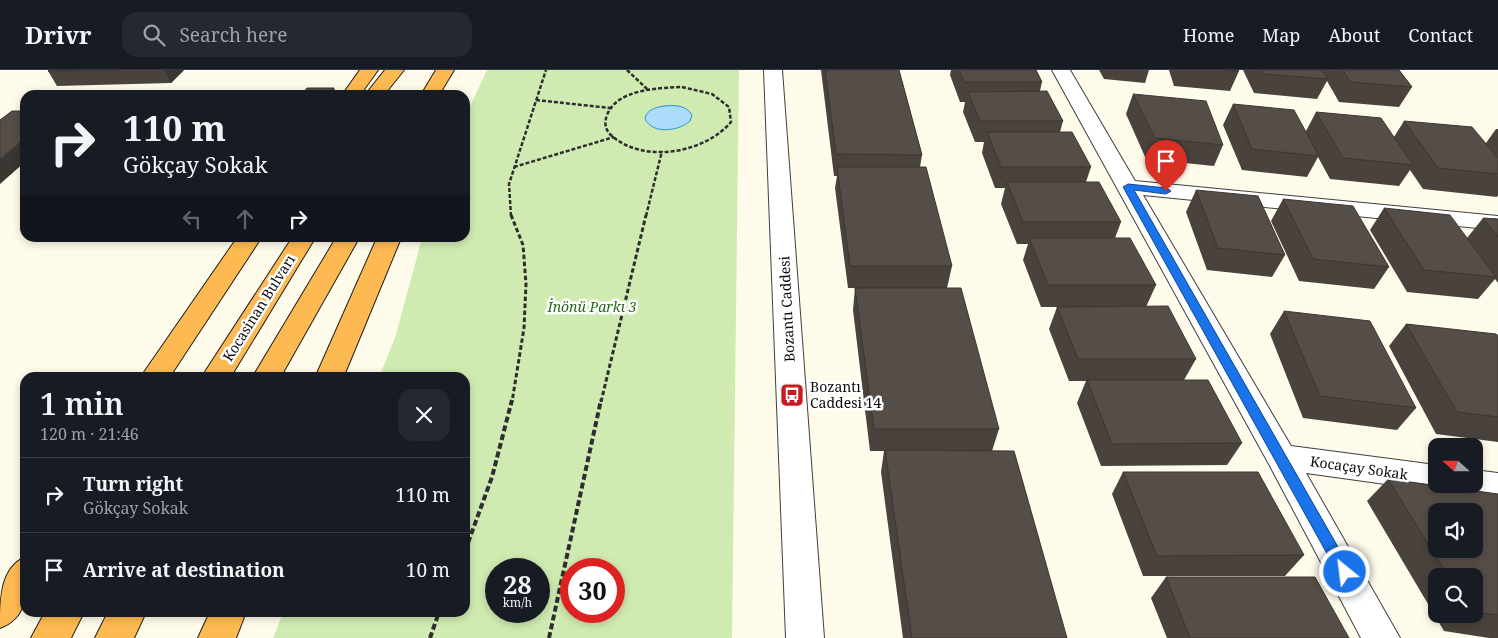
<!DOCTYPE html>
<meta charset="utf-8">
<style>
body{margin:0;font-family:"Noto Serif",serif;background:#242831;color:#f1f3f6;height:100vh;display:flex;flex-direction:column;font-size:19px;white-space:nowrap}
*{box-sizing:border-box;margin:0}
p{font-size:16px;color:#9ea1a6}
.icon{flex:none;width:28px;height:28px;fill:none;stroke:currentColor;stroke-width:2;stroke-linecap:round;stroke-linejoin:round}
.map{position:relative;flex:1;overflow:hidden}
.panel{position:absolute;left:20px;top:302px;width:450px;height:245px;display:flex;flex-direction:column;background:#171b24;border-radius:15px;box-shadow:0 2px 8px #0003}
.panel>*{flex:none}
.hud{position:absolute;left:20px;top:20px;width:450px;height:152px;border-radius:15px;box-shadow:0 2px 8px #0003;background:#171b24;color:#f1f3f6;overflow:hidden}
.needle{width:32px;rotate:291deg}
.buttons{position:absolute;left:1428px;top:368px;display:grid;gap:10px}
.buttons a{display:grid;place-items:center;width:55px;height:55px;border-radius:10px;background:#171b24;box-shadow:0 2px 8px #0003;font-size:25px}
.speed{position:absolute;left:485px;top:488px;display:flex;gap:10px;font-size:25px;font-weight:700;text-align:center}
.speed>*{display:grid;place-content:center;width:65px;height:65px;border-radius:50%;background:#171b24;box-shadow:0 2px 8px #0003;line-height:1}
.speed small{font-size:12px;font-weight:400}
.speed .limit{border:8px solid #d22;background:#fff;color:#111}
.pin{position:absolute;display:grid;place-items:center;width:42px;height:42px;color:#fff;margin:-51px -21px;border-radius:50% 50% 50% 0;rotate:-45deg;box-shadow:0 0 5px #0007}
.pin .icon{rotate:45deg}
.me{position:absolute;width:55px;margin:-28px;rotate:331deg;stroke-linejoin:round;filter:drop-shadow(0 0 4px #0008)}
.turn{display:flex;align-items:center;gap:18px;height:105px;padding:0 20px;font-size:22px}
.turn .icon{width:65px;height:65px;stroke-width:2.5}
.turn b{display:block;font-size:35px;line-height:42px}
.lanes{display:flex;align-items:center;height:48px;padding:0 20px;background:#0003;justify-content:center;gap:25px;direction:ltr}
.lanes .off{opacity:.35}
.round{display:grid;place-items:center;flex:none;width:52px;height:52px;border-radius:15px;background:#242831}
.head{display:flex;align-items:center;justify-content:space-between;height:85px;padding:0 20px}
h1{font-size:30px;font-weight:600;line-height:38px}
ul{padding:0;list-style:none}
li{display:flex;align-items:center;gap:15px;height:75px;padding:0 20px;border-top:1px solid #363941}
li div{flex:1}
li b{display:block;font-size:19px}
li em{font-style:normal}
header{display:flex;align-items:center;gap:30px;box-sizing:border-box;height:70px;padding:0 25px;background:#171b24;border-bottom:1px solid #363941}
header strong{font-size:24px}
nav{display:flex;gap:28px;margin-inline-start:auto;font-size:18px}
.search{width:350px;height:45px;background:#242831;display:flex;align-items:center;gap:12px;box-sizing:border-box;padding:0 18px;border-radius:15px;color:#9ea1a6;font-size:19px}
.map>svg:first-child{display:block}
.green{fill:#d0ebb2;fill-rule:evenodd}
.water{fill:#abdcfa;stroke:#2e92d5}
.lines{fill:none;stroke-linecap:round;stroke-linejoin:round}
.minor-casing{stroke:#3f3f3f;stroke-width:2}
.trunk-casing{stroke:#1d1d1d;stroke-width:2}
.path-far2{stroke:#2e2e2e;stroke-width:2.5;stroke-dasharray:4 2;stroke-linecap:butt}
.path-far1{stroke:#2e2e2e;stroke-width:3;stroke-dasharray:4.5 2.5;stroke-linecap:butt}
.path{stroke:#2e2e2e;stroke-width:4;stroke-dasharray:6 3;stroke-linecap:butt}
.minor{fill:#fff;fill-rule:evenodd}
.trunk{fill:#feba52;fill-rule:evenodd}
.wall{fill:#49423d;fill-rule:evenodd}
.shaded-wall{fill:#3c3632}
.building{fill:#554d47;stroke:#3c3632;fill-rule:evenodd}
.route{fill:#1a73e8;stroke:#114b97}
.labels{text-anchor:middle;stroke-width:5;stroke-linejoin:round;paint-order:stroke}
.park-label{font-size:14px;font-style:italic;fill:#296719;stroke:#fff}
.street-label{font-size:14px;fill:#0c0c0c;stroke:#fff}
.poi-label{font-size:14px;fill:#0c0c0c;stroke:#fff;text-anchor:start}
</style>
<header>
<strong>Drivr</strong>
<div class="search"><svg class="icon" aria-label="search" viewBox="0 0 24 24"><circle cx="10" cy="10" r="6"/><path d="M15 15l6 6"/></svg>Search here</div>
<nav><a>Home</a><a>Map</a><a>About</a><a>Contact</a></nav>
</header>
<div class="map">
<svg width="1498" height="568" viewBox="0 0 1498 568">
<rect width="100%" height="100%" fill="#fffbea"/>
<!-- green -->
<path class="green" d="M487,0h252l-7,568h-459l10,-25 182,-1v-234l-86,-1 16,-39 27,-100h43v-121zM496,499h43v42h-43zM571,499h43v42h-43z"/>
<!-- water -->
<path class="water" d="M664,36c11,-1 22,-1 28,9l-2,6c-11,10 -37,14 -45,-2 1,-9 11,-12 19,-13z"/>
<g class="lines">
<!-- minor casing -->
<g class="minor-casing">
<path id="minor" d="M764,0h18l42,568h-38z
M1052,0h18l65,111 363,35v14l-355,-35 148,251 145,19v19h13l-2,3 -11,4 -130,-18 94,165h-39l-91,-172z
M1474,400l24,3v26l-35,-7 -5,-8h16z"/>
</g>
<!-- trunk casing -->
<g class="trunk-casing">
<path id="trunk" d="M360,0h18l-18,25h-18z
M385,0h19l-20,25h-19z
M436,0h18l-15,25h-18z
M237,168h24l-92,140h-29z
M292,168h23l-85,140h-29z
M336,168h23l-79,140h-28z
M377,168h24l-58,140h-28z
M25,487c0,29 7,59 -25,71 0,-29 0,-59 25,-71z
M45,542h39l-13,26h-40z
M108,542h38l-12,26h-39z
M210,542h36l-10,26h-38z"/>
</g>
<!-- path-far2 -->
<path class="path-far2" d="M627,0l20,19
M682,17l30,7 17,13 2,15c-26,31 -87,42 -119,14 -7,-6 -8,-13 -5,-21 10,-26 51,-27 75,-28z
M536,30l74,8
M514,97l100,-30
M511,146l-2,-32 37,-114
M646,146l16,-65"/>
<!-- path-far1 -->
<path class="path-far1" d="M511,145l12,30 3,39 -2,44 -12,74
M601,332l45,-187"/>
<!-- path -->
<path class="path" d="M465,481l27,-74 20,-77
M430,568l9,-26
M549,568l52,-238"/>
<!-- minor -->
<use href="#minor" class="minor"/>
<!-- trunk -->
<use href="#trunk" class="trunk"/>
</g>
<!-- wall -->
<path class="wall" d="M50,0h134l-13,13 -114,3 -9,-15z
M821,0h78l23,85 -2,12 32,99 -5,22 52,141 -7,22 75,187h-164l-22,-166 3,-21h-14l-17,-141 2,-22h-7l-13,-100 2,-12h-3z
M951,0h85l6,12 -2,9 23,30 -3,11 31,35 -5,15 35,40 -6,16 41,47 -10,22 50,52 -12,21 58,63 -15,22 -126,1 -24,-63 9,-22h-17l-20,-52 8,-22h-16l-18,-47 5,-16h-11l-16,-40 4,-16h-10l-13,-35 2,-11h-9l-12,-30 2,-10h-5l-10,-27z
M1099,0h50l-4,13 -41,-4z
M1169,0h69l1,1 -9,20 -56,-5z
M1243,0h156l13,17 -13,20 -60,-5 -12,-21 -10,18 -63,-6z
M1133,24l90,51 -9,21 -68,-7 -20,-45z
M1233,34l73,27 10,-19 78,25 10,-16 82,22 10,-14h2v66l-1,2 -74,-8 -13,-19 -11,16 -69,-7 -12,-22 -11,20 -65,-7 -19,-45z
M1196,120l89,65 -13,22 -65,-7 -21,-58z
M1283,129l106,68 -15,22 -75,-8 -28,-60z
M1384,138l83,30 16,-20 15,1v64l-3,-4 -17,20 -71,-7 -37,-62z
M1284,241l132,97 -19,22 -94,-12 -33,-84z
M1406,254l92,12v106l-62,-8 -47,-88z
M1123,402l181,83 -19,21h-142l-31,-82z
M1388,409l110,15v144h-9l-45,-7 -77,-130zM1436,506h38v38h-38z
M1166,507l183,61h-182l-16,-40z"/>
<!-- shaded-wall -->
<path class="shaded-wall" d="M164,0h20l-13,13z
M334,18l2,5 -1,2h-6z
M25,68v24l-25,22v-25z"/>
<!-- building -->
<path class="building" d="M50,0h67l-69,1z
M825,0h74l23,85 -86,-1z
M959,0h77l6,12h-78z
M1225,0h13l1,1z
M1262,0h60l6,9 -65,-5z
M1343,0h56l13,17 -62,-5z
M307,18h27l-5,7h-27z
M1047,21l16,30h-83l-12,-29z
M1133,24l73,7 17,44 -68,-7z
M1233,34l61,6 25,46 -67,-7z
M12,41h13v27l-25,21v-39z
M1316,42l65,6 32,47 -70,-7z
M1404,51l68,6 26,31v16l-60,-6z
M987,62h85l19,35h-90z
M837,97h89l26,99h-102z
M1007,112h92l22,40h-98z
M1196,120l62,6 27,59 -67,-7z
M1283,129l70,7 36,61 -76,-8z
M1384,138l66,7 46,62 -72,-7z
M1483,148l15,1v18z
M1029,168h101l26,47h-108z
M855,218h106l38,141h-125z
M1168,236l28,53h-118l-21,-52z
M1284,241l86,10 46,87 -96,-12z
M1406,254l90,10 2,2v81l-41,-5z
M1087,310h121l34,63 -130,1z
M885,380l129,1 53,187h-155z
M1123,402h135l46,83 -147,1z
M1388,409l110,15v121l-24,-3v-36h-26zM1436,441h38v38h-38z
M1166,507h149l34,61h-159z"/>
<!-- route -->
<path class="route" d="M1128,114l38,4 5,3 -5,3 -32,-4 216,378 2,4 -2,5 -5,2 -5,-2 -217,-390z"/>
<!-- icons -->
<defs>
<g id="bus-square" transform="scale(1.25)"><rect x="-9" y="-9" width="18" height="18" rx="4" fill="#c41c23" stroke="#fff"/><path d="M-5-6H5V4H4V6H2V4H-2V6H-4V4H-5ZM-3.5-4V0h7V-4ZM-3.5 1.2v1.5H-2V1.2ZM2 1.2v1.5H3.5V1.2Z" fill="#fff"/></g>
</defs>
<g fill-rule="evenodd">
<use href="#bus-square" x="792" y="325"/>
</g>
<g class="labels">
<!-- park labels -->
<g class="park-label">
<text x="592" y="242">İnönü Parkı 3</text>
</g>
<!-- street labels -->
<g class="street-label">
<text transform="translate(259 238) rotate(-58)" y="5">Kocasinan Bulvarı</text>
<text transform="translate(787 239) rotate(-93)" y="5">Bozantı Caddesi</text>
<text transform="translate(1359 398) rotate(8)" y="5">Kocaçay Sokak</text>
</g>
<!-- poi labels -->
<g class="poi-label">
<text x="810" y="322">Bozantı<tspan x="810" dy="16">Caddesi 14</tspan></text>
</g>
</g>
</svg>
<div class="buttons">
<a><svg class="needle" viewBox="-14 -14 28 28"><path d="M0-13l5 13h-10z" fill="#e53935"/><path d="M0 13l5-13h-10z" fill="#9ea1a6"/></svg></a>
<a><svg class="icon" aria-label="sound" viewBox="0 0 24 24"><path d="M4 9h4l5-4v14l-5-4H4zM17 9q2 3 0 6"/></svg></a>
<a><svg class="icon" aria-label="search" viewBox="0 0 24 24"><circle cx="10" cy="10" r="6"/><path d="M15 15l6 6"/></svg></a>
</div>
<div class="speed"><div>28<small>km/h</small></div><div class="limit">30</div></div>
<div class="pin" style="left:1166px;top:121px;background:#d93025"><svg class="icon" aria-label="arrive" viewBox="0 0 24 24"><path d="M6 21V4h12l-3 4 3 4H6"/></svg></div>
<svg class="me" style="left:1345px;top:502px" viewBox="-20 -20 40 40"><circle r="17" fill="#1a73e8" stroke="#fff" stroke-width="3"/><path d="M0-11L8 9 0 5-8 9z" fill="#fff"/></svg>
<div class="hud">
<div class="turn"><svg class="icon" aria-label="right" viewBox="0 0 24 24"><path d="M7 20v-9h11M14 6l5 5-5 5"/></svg><div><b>110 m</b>Gökçay Sokak</div></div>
<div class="lanes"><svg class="icon off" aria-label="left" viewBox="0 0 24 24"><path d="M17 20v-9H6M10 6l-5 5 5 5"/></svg><svg class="icon off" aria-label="ahead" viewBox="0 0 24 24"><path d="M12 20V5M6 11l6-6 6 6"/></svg><svg class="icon" aria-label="right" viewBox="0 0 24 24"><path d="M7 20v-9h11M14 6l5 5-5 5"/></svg></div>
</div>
<section class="panel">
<div class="head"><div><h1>1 min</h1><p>120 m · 21:46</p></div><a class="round"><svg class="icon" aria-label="close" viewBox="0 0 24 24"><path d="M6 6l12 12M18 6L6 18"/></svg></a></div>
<ul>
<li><svg class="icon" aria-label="right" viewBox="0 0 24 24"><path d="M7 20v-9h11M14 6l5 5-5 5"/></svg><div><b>Turn right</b><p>Gökçay Sokak</p></div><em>110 m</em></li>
<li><svg class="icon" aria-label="arrive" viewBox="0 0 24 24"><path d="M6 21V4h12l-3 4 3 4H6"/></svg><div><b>Arrive at destination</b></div><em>10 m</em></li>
</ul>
</section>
</div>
